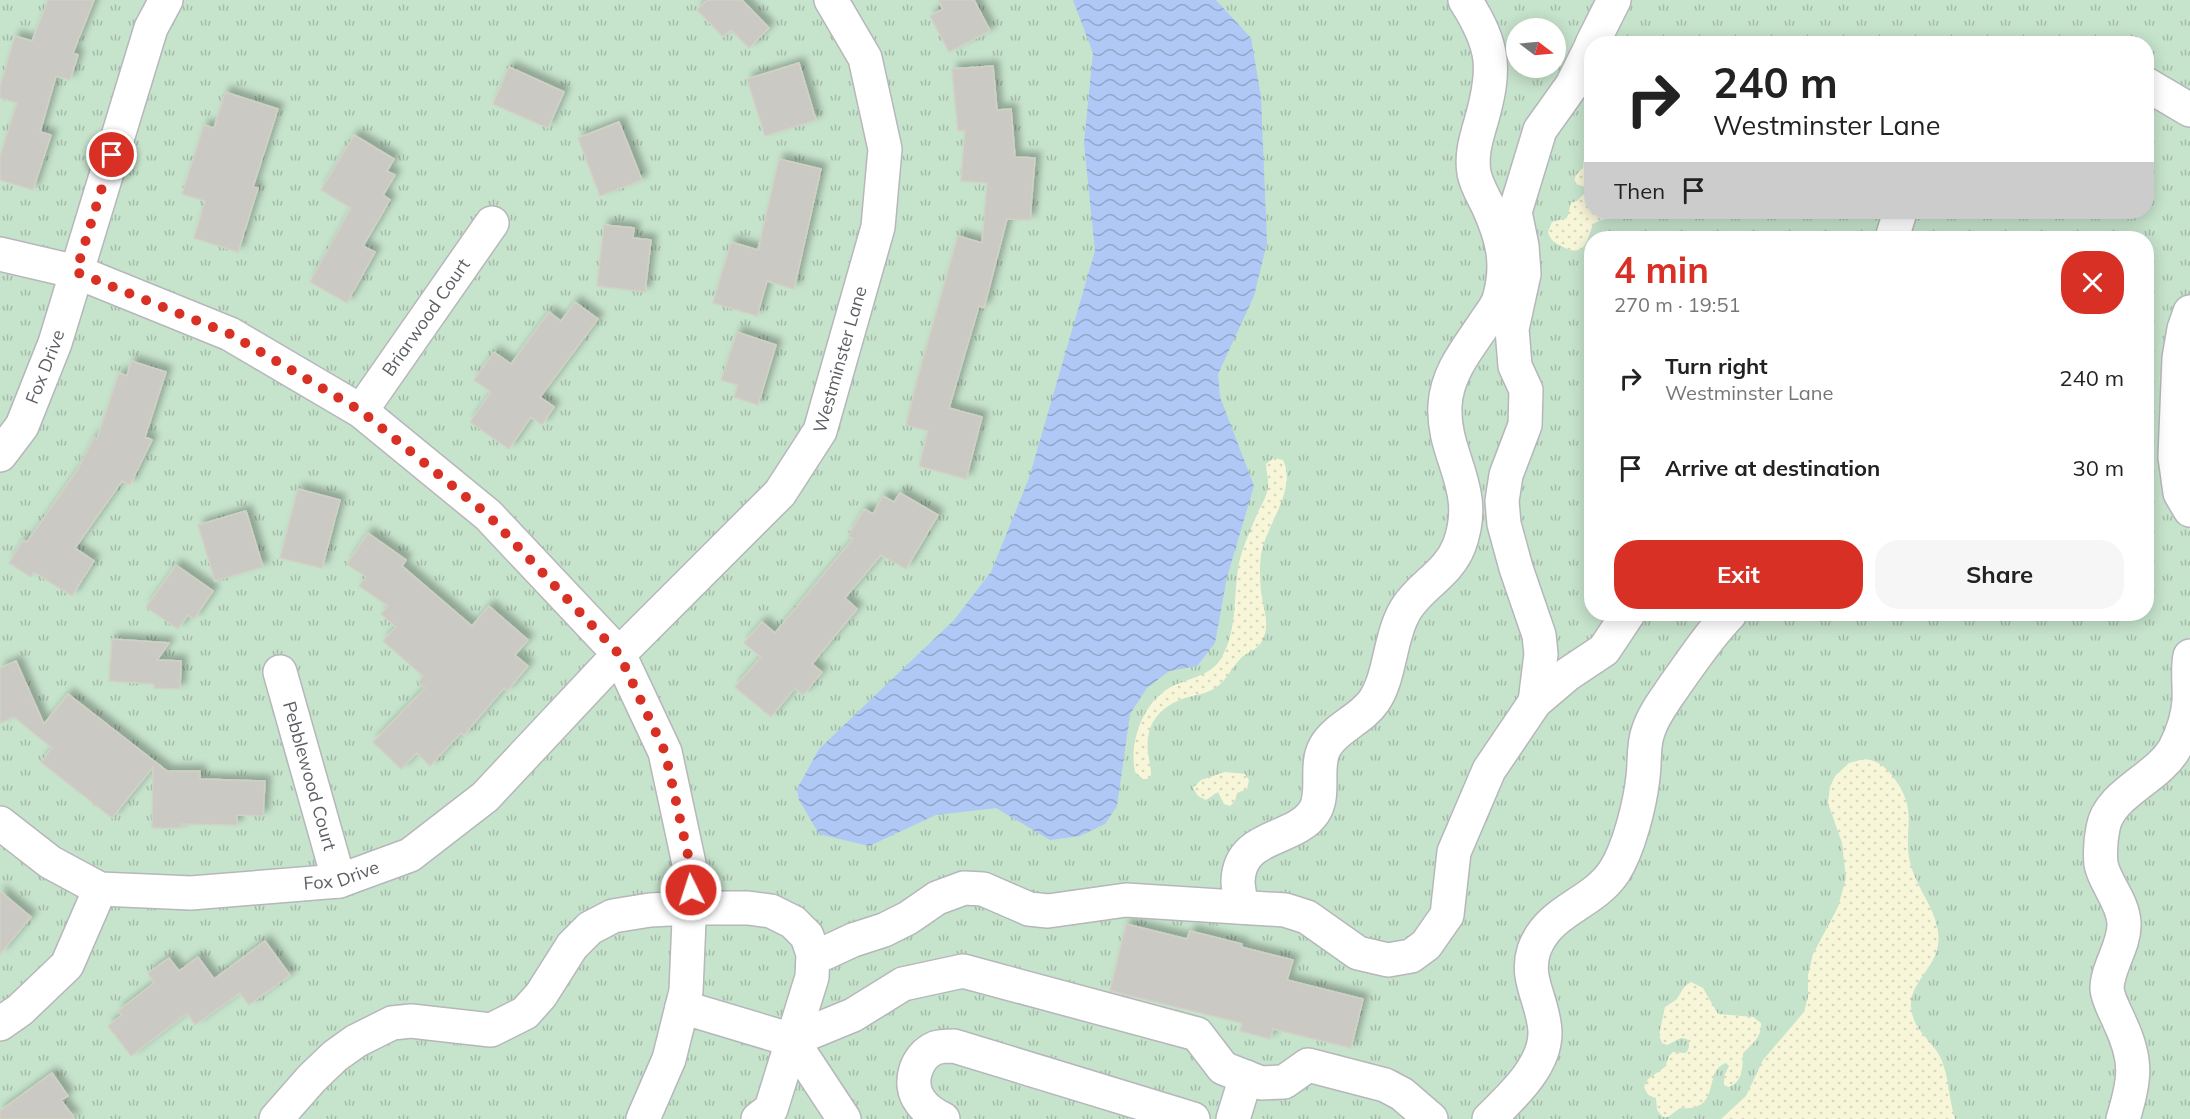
<!DOCTYPE html>
<meta charset="utf-8">
<style>
body{margin:0;font-family:Mulish,sans-serif;background:#f6f6f6;color:#222;height:100vh;display:flex;flex-direction:column;font-size:22px;white-space:nowrap}
*{box-sizing:border-box;margin:0}
p{font-size:20px;color:#767676}
.icon{flex:none;width:33px;height:33px;fill:none;stroke:currentColor;stroke-width:2;stroke-linecap:round;stroke-linejoin:round}
.map{position:relative;flex:1;overflow:hidden}
.side{position:absolute;left:1584px;top:231px;width:570px;height:390px;display:flex;flex-direction:column;background:#fff;border-radius:24px;box-shadow:0 3px 15px #0003}
.side>*{flex:none}
.banner{position:absolute;left:1584px;top:36px;width:570px;height:183px;border-radius:24px;box-shadow:0 3px 15px #0003;background:#fff;color:#222;overflow:hidden}
.needle{width:39px;rotate:106deg}
.fabs{position:absolute;left:1506px;top:18px;display:grid;gap:12px}
.fabs a{display:grid;place-items:center;width:60px;height:60px;border-radius:50%;background:#fff;box-shadow:0 3px 15px #0003;font-size:30px}
.pin{position:absolute;display:grid;place-items:center;width:51px;height:51px;color:#fff;margin:-26px;border:3px solid #fff;border-radius:50%;box-shadow:0 2px 6px #0007}
.me{position:absolute;width:66px;margin:-33px;rotate:356deg;stroke-linejoin:round;filter:drop-shadow(0 0 4px #0008)}
.turn{display:flex;align-items:center;gap:21px;height:126px;padding:0 30px;font-size:27px}
.turn .icon{width:78px;height:78px;stroke-width:2.5}
.turn b{display:block;font-size:42px;line-height:51px}
.then{display:flex;align-items:center;height:57px;padding:0 30px;background:#0003;gap:12px;font-size:22px}
.round{display:grid;place-items:center;flex:none;width:63px;height:63px;border-radius:24px;background:#f6f6f6}
.headline{display:flex;align-items:center;justify-content:space-between;height:102px;padding:0 30px}
h1{font-size:36px;font-weight:700;line-height:45px;color:#d93025}
.cta{display:flex;gap:12px;margin-top:auto;padding:12px 30px}
.cta a{flex:1;height:69px;border-radius:24px;background:#d93025;color:#fff;font-size:24px;font-weight:700;line-height:69px;text-align:center}
.cta a+a{background:#f6f6f6;color:#222}
ul{padding:0;list-style:none}
li{display:flex;align-items:center;gap:18px;height:90px;padding:0 30px}
li div{flex:1}
li b{display:block;font-size:22px}
li em{font-style:normal}
.map>svg:first-child{display:block}
.grass{fill:url(#grass-tufts);fill-rule:evenodd}
.sand{fill:url(#sand-dots)}
.water{fill:url(#water-waves)}
.building{fill:#cac9c3;stroke:#d2d1c5;stroke-width:1.5;filter:url(#shadow)}
.lines{fill:none;stroke-linecap:round;stroke-linejoin:round}
.minor-casing{stroke:#b6b7bb;stroke-width:36}
.minor{stroke:#fff;stroke-width:33}
.route{stroke:#d93025;stroke-width:10;stroke-dasharray:0 18}
.labels{text-anchor:middle;stroke-width:4.5;stroke-linejoin:round;paint-order:stroke}
.street-label{font-size:18px;fill:#5e5f65;stroke:#fff}
</style>
<div class="map">
<svg width="2190" height="1119" viewBox="0 0 2190 1119">
<defs>
<pattern id="grass-tufts" width="24" height="20" patternUnits="userSpaceOnUse" patternTransform="scale(1.5)"><rect width="24" height="20" fill="#c6e3cc"/><path d="M3 7l-1-3M5 7V3M7 7l1-3M15 17l-1-3M17 17v-4M19 17l1-3" fill="none" stroke="#a4bba9"/></pattern>
<pattern id="sand-dots" width="8" height="8" patternUnits="userSpaceOnUse" patternTransform="scale(1.5)"><rect width="8" height="8" fill="#f7f6d9"/><path d="M2 2h.1M6 6h.1" fill="none" stroke="#d6d5bd" stroke-width="1.8" stroke-linecap="round"/></pattern>
<pattern id="water-waves" width="16" height="10" patternUnits="userSpaceOnUse" patternTransform="scale(1.5)"><rect width="16" height="10" fill="#afc8f6"/><path d="M0 5q4-4 8 0t8 0" fill="none" stroke="#92a6cb"/></pattern>
<filter id="shadow"><feDropShadow dx="5.5" dy="-5.5" stdDeviation="3" flood-color="#0004"/></filter>
</defs>
<rect width="100%" height="100%" fill="#eeeee6"/>
<!-- grass -->
<path class="grass" d="M0,0h2190v1119h-2190zM1516,28h40v40h-40zM1592,44h554v168h-554zM1592,238h554v376h-554z"/>
<!-- sand -->
<path class="sand" d="M1591,152l1,60h25l-4,5 -12,3 -8,4c-6,17 -8,35 -32,22 -6,-3 -11,-6 -13,-14l4,-10 15,-4 4,-15 6,-2 10,-10 -2,-4 -9,-3c-4,-7 2,-11 7,-16l1,-11z
M1274,458l9,2c14,28 -15,63 -21,90 -3,12 -2,28 -1,41 2,18 11,36 -1,53 -4,6 -12,8 -18,13 -10,9 -15,24 -27,31 -9,6 -20,7 -30,10 -26,9 -40,26 -37,55 1,7 3,14 3,22l-4,4h-4l-8,-7c-6,-29 7,-68 34,-84 18,-10 42,-11 53,-31 16,-29 11,-62 17,-94 4,-17 12,-34 19,-51 4,-8 9,-16 10,-25 1,-8 -2,-15 -2,-23z
M1864,759c13,1 22,8 30,19 27,36 6,55 18,91 8,25 30,48 26,76 -3,23 -29,39 -27,62 2,25 24,35 31,54 7,18 7,39 13,58h-234l25,-23 17,-36 41,-48 4,-15v-22l5,-21 25,-47 8,-29 -4,-35 -14,-40 2,-16 5,-11 14,-13z
M1225,772l20,2 4,6 -2,9 -10,4 -2,8 -5,5 -6,-2 -6,-12 -12,8 -8,-4 -5,-8 8,-8z
M1691,982l12,6 15,26 35,3 8,6c1,14 -9,21 -18,30 -1,13 1,28 -14,34l-5,-2v-9l5,-10 -3,-3c-24,8 -3,49 -46,45l-12,9h-5l-6,-7 -1,-12 -8,-3 -4,-8 4,-8 17,-12 4,-11 4,-4 12,1c5,-3 5,-10 2,-14l-6,-1 -14,7 -5,-2 -3,-8 6,-28 12,-8 7,-12z"/>
<!-- water -->
<path class="water" d="M1073,0h143l35,38 10,59 6,146 -13,53 -36,78 2,23 34,89 -27,91 -12,66 -18,23 -28,5 -22,17 -17,26 -13,92 -12,18 -25,12 -30,4 -54,-32 -60,7 -67,31 -50,-12 -20,-34 -2,-11 22,-40 135,-129 37,-48 38,-94 66,-227 -11,-108 9,-90z"/>
<!-- building -->
<path class="building" d="M48,0h46l-21,53 5,2 -8,25 -14,-4 -16,56 11,3 -18,55 -33,-10v-24l17,-53 -17,-5v-12l15,-50 17,5z
M707,0h35l27,28 -20,20 -18,-18 -8,7 -26,-27z
M938,0h36l16,31 -41,21 -19,-36 13,-7z
M799,63l17,57 -51,16 -18,-57z
M993,66l4,44 14,-1 4,48 20,1 -5,62 -23,-1 -23,89 -5,-2 -30,102 33,9 -16,62 -47,-13 9,-35 -22,-6 12,-48 40,-141 24,7 5,-60 -26,-2 4,-51 -7,1 -6,-62z
M509,67l55,25 -16,36 -55,-24z
M225,92l53,17 -25,78 5,1 -20,64 -44,-14 11,-37 -23,-7 22,-69 10,3z
M619,122l23,58 -42,16 -22,-58z
M354,135l40,24 -7,12 8,4 -12,20 7,5 -27,46 12,6 -28,51 -37,-21 41,-74 -30,-18z
M779,159l42,10 -27,120 -27,-8 -10,35 -44,-13 18,-61 27,8z
M604,225l30,3 -1,10 18,2 -6,52 -48,-6z
M575,302l23,17 -58,78 14,10 -12,18 -11,-8 -22,32 -39,-27 21,-30 -17,-12 20,-28 17,12 38,-52 12,9z
M737,332l39,13 -18,60 -24,-8 4,-12 -17,-5z
M131,361l35,11 -21,65 7,3 -22,45 -8,-4 -47,67 19,13 -22,35 -38,-24 -3,5 -22,-14 14,-23 4,2 51,-73 16,-32 3,2 22,-66 8,3z
M298,489l42,11 -18,68 -42,-10z
M900,493l38,22 -32,54 -25,-14 -36,43 12,11 -45,55 10,8 -19,23 -8,-7 -24,29 -36,-30 26,-30 -17,-14 18,-21 13,11 78,-94 -5,-3 16,-27 9,5 10,-18 11,6z
M246,511l17,56 -48,14 -17,-56z
M368,533l38,27 -4,6 70,60 17,-20 39,34 -13,15 13,11 -21,25 -3,-3 -40,47 -3,-2 -31,33 -13,-13 -16,16 -28,-27 52,-54 -7,-6 5,-6 -40,-35 13,-14 -15,-13 7,-8 -29,-20 7,-9 -19,-13z
M176,565l37,26 -19,28 -6,-4 -10,14 -32,-22z
M112,639l57,4 -12,17 24,1 -1,28 -26,-1v-4l-45,-3z
M16,661l28,63 24,-30 99,77h33v8l65,2 -2,35 -26,-1v10l-56,-1v4h-29l1,-61 -41,51 -71,-56 11,-14 -38,-31 -14,6v-55z
M0,891l31,26 -31,37z
M1126,924l61,15 3,-8 52,13 -1,3 52,13 -6,20 76,19 -12,49 -78,-19 -3,10 -30,-8 2,-8 -132,-32z
M265,941l25,34 -41,30 -9,-12 -45,32 -8,-12 -56,43 -23,-30 14,-11 -4,-4 36,-28 -6,-10 21,-15 10,13 19,-14 16,22z
M52,1073l16,23 -7,4 14,19h-75v-8z"/>
<g class="lines">
<!-- minor casing -->
<g class="minor-casing">
<g id="minor">
<path d="M1592,44l22,-44"/>
<path d="M2146,84l44,26"/>
<path d="M1892,238l8,-26"/>
<path d="M0,254l77,18 153,62 131,77 127,104 131,139 46,98 26,121 -5,118 -17,68 -26,60"/>
<path d="M2190,312l-6,17 -5,29 -4,99 5,36 10,17"/>
<path id="s1" d="M361,411l131,-188"/>
<path id="s2" d="M0,455l22,-29 33,-83 96,-315 15,-28"/>
<path id="s3" d="M280,672l59,209"/>
<path d="M1535,702l6,-48 -2,-19 -23,-67 -12,-44 -2,-23 4,-26 19,-50 1,-35 -11,-24 -3,-37 12,-55 -2,-28 -7,-34 25,-82 32,-45 20,-40"/>
<path id="s4" d="M0,823l50,39 50,27 91,4 148,-12 71,-26 75,-58 134,-143 161,-161 40,-62 58,-204 7,-78 -20,-91 -34,-58"/>
<path d="M1241,907c0,-8 -3,-18 -3,-26 2,-48 56,-39 76,-69 12,-18 0,-46 11,-65 10,-19 36,-27 49,-46 17,-25 15,-64 32,-92 15,-24 42,-35 53,-63 22,-58 -17,-89 -14,-141 2,-34 25,-59 43,-87 5,-7 10,-13 12,-22 9,-34 2,-59 -12,-90 -5,-10 -12,-22 -14,-33 -3,-18 2,-34 7,-51 15,-53 14,-75 -16,-122"/>
<path d="M813,954l12,-1 28,-13 31,-10 24,-12 29,-20 27,-10 19,1 46,20 19,2 78,-11 159,10 22,7 51,36 30,7 23,-4 15,-11 21,-30 7,-63 35,-82 46,-68 33,-28 36,-24 24,-36"/>
<path d="M682,1007l110,33 61,-25 50,-31 60,-13 234,63 26,34 38,15 23,-1 24,-17 77,20 17,9 29,25"/>
<path d="M0,1024l20,-14 47,-45 33,-76"/>
<path d="M792,1040l52,79"/>
<path d="M276,1119l36,-41 23,-22 21,-15 36,-18 19,-2 80,9 34,-17 16,-18 31,-49 18,-18 23,-12 37,-6 40,-2h58l23,3 22,11 14,14 6,18 -1,23 -41,132 -13,10"/>
<path d="M943,1119c-9,-4 -17,-9 -23,-18 -13,-17 -4,-45 15,-53 6,-2 13,-2 19,-2l239,73"/>
<path d="M1233,1119l13,-42"/>
<path d="M1489,1119c22,-22 56,-52 56,-86 0,-11 -3,-20 -6,-31 -6,-19 -11,-33 -5,-52 15,-41 58,-45 80,-78 15,-23 26,-68 29,-95 2,-15 0,-32 5,-45 5,-17 17,-32 27,-47 18,-25 34,-50 55,-71"/>
<path d="M2123,1119c12,-39 15,-58 -3,-96 -4,-10 -12,-23 -13,-34 0,-22 18,-43 17,-66 -1,-22 -20,-41 -23,-59 -1,-10 0,-26 2,-36 6,-35 55,-49 72,-80 7,-14 13,-31 14,-47 1,-15 -2,-31 1,-45"/>
</g>
</g>
<!-- minor -->
<use href="#minor" class="minor"/>
</g>
<g class="lines">
<!-- route -->
<path class="route" d="M112,155l-36,117 154,62 75,44 56,33 127,104 131,139 46,98 27,121 -1,17"/>
</g>
<g class="labels">
<!-- street labels -->
<g class="street-label">
<text dy="6" stroke="none"><textPath href="#s1" startOffset="114">Briarwood Court</textPath></text>
<text dy="6" stroke="none"><textPath href="#s4" startOffset="1102">Westminster Lane</textPath></text>
<text dy="6" stroke="none"><textPath href="#s2" startOffset="100">Fox Drive</textPath></text>
<text dy="6" stroke="none"><textPath href="#s3" startOffset="108">Pebblewood Court</textPath></text>
<text dy="6" stroke="none"><textPath href="#s4" startOffset="363">Fox Drive</textPath></text>
</g>
</g>
</svg>
<div class="fabs">
<a><svg class="needle" viewBox="-14 -14 28 28"><path d="M0-13l5 13h-10z" fill="#e53935"/><path d="M0 13l5-13h-10z" fill="#767676"/></svg></a>
</div>
<div class="pin" style="left:112px;top:155px;background:#d93025"><svg class="icon" aria-label="arrive" viewBox="0 0 24 24"><path d="M6 21V4h12l-3 4 3 4H6"/></svg></div>
<svg class="me" style="left:691px;top:890px" viewBox="-20 -20 40 40"><circle r="17" fill="#d93025" stroke="#fff" stroke-width="3"/><path d="M0-11L8 9 0 5-8 9z" fill="#fff"/></svg>
<div class="banner">
<div class="turn"><svg class="icon" aria-label="right" viewBox="0 0 24 24"><path d="M7 20v-9h11M14 6l5 5-5 5"/></svg><div><b>240 m</b>Westminster Lane</div></div>
<div class="then">Then<svg class="icon" aria-label="arrive" viewBox="0 0 24 24"><path d="M6 21V4h12l-3 4 3 4H6"/></svg></div>
</div>
<section class="side">
<div class="headline"><div><h1>4 min</h1><p>270 m · 19:51</p></div><a class="round" style="background:#d93025;color:#fff"><svg class="icon" aria-label="close" viewBox="0 0 24 24"><path d="M6 6l12 12M18 6L6 18"/></svg></a></div>
<ul>
<li><svg class="icon" aria-label="right" viewBox="0 0 24 24"><path d="M7 20v-9h11M14 6l5 5-5 5"/></svg><div><b>Turn right</b><p>Westminster Lane</p></div><em>240 m</em></li>
<li><svg class="icon" aria-label="arrive" viewBox="0 0 24 24"><path d="M6 21V4h12l-3 4 3 4H6"/></svg><div><b>Arrive at destination</b></div><em>30 m</em></li>
</ul>
<div class="cta"><a>Exit</a><a>Share</a></div>
</section>
</div>
